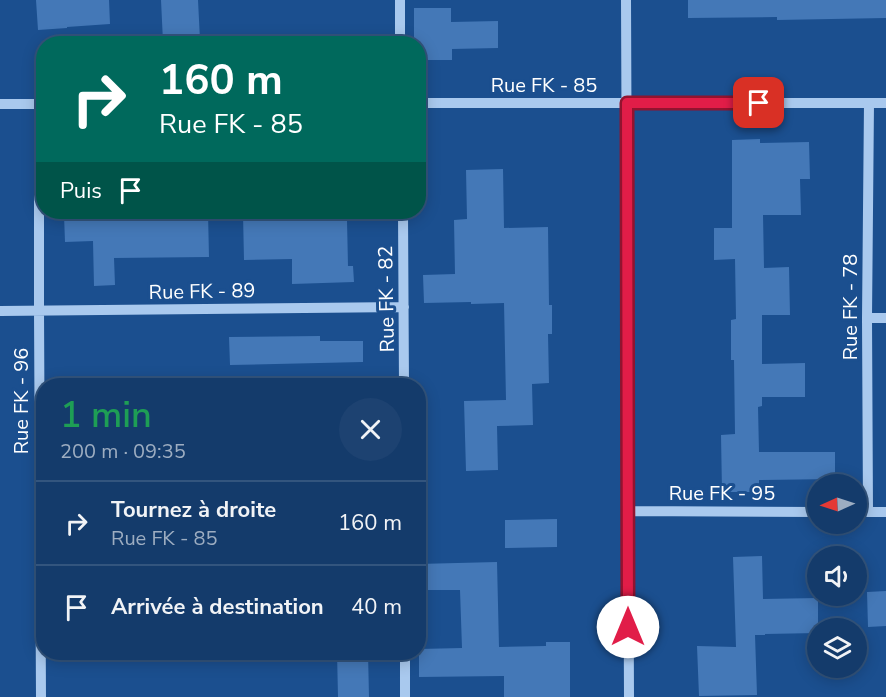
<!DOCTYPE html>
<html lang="fr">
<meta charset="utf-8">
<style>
body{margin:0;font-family:"Nunito Sans",sans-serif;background:#1d4271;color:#f1f3f6;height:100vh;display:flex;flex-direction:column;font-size:22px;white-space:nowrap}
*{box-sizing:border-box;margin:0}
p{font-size:20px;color:#9dadc1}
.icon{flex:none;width:33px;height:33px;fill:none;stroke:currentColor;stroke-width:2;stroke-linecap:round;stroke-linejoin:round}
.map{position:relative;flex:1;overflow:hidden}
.drawer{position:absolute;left:36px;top:378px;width:390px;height:282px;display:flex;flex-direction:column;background:#143b6b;border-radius:24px;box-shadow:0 3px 15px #0003,0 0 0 2px #33557e}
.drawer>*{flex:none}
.top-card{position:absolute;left:36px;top:36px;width:390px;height:183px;border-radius:24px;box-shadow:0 3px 15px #0003,0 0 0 2px #33557e;background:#00695c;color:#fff;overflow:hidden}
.needle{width:39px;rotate:267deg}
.fabs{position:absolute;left:807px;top:474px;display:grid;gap:12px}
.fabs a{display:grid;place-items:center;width:60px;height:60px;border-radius:50%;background:#143b6b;box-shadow:0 3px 15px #0003,0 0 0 2px #33557e;font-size:30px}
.pin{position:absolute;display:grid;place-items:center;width:51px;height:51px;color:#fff;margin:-26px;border-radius:12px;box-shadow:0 3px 9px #0006}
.me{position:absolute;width:66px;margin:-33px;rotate:0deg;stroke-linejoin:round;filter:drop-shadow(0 0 4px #0008)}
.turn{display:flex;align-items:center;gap:21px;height:126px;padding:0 24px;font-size:27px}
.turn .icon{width:78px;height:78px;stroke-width:2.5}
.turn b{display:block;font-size:42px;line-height:51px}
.then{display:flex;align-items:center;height:57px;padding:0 24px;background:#0003;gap:12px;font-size:22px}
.round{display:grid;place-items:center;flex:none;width:63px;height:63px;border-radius:32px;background:#1d4271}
.overview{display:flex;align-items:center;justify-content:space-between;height:102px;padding:0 24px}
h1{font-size:36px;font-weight:600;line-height:45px;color:#1e9e55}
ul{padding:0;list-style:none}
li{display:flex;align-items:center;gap:18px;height:84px;padding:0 24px;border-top:2px solid #33557e}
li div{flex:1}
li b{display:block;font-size:22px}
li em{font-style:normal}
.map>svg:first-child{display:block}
.building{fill:#4478b7}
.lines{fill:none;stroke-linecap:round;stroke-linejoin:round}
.minor{stroke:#a9c9ee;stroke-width:10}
.route-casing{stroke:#92132f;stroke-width:15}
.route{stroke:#e11d48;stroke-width:10}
.labels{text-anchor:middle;stroke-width:6;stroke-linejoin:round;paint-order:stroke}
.street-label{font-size:20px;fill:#fff;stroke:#1b4f8f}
</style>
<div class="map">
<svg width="886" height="697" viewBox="0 0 886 697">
<rect width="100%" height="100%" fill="#1b4f8f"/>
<!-- building -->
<path class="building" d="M36,0h73l1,24 -43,3v1l-29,2z
M161,0h37l2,40 -37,2z
M688,0h198v18l-109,2v-3l-89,1z
M414,8h37v14l47,-1v27l-46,1v11h-34v-16h-4z
M760,139v4l49,-1 1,37h-10l1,36h-38l1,53 25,-1 1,48h-28v49l43,-1v34h-43v9l-4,1 1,45h76v27l-76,1v12h-37l-1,-57 14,-1 -1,-74h-3v-40l5,-1 -1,-60 -21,1v-32h18v-88z
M503,169l1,59 44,-1 1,78h3v29h-4l1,49 -17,1 1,41 -36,1 1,44 -32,1 -2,-70 42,-1 -2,-97 -33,1v-2l-47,1 -1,-28 32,-1 -1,-54 13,-1 -1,-49z
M138,212h70l1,45 -95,1 1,27 -21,1 -1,-45 -28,1 -1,-27z
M288,213v8l59,-1 1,46h5l1,16 -62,2v-25l-48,1 -1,-46z
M320,336v5h43v21l-133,3 -1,-28z
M557,519v28l-52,1v-28z
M762,556l1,43 55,-1v35l-53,1v1h-10l2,60 -58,1 -2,-50 39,1 -3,-90z
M497,562l2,85 47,-1v-4h24v55h-66v-21l-85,1v-28l43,-1 -2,-58h-42v-26z
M886,591v35l-18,1 -1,-35z
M337,652h31l1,45h-31z"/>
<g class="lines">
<!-- minor -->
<path class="minor" d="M400,0v44
M626,0l3,697
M418,103h468
M0,104h44
M39,104v207l2,386
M403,212l1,174
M0,311l404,-4
M867,318h19
M627,511l191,1
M856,512h30
M868,512l-1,-194 2,-215
M405,652v45"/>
</g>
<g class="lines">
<!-- route casing -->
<g class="route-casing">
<path id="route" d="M628,627l-1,-524h132"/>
</g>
<!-- route -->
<use href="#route" class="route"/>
</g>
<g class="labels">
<!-- street labels -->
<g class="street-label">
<text x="544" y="92">Rue FK - 85</text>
<text transform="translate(202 291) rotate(-1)" y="7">Rue FK - 89</text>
<text transform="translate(386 299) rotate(-91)" y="7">Rue FK - 82</text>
<text transform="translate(850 307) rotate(-90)" y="7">Rue FK - 78</text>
<text transform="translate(21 401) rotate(-90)" y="7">Rue FK - 96</text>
<text x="722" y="500">Rue FK - 95</text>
</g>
</g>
</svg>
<div class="fabs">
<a><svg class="needle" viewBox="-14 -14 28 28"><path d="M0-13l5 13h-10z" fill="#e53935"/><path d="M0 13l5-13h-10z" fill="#9dadc1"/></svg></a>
<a><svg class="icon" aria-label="sound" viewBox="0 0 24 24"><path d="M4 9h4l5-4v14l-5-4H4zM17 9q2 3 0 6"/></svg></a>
<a><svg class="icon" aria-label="layers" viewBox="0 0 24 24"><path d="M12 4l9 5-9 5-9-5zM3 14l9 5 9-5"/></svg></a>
</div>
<div class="pin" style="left:759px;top:103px;background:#d93025"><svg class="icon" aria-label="arrive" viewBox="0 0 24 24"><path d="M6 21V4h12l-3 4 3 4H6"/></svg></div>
<svg class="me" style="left:628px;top:627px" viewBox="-20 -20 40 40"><circle r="19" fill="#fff"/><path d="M0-13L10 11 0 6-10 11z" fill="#e11d48"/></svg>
<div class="top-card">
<div class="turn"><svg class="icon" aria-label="right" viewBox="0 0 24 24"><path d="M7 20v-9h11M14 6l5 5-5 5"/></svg><div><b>160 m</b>Rue FK - 85</div></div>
<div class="then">Puis<svg class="icon" aria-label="arrive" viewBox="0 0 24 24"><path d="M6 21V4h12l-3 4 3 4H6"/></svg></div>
</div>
<section class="drawer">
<div class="overview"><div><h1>1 min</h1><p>200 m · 09:35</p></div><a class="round"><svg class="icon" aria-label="close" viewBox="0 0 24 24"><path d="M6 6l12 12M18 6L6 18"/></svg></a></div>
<ul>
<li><svg class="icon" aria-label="right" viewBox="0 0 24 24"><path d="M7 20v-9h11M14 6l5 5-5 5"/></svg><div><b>Tournez à droite</b><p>Rue FK - 85</p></div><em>160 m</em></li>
<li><svg class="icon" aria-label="arrive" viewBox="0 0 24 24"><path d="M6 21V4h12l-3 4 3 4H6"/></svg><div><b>Arrivée à destination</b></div><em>40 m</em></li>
</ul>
</section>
</div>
